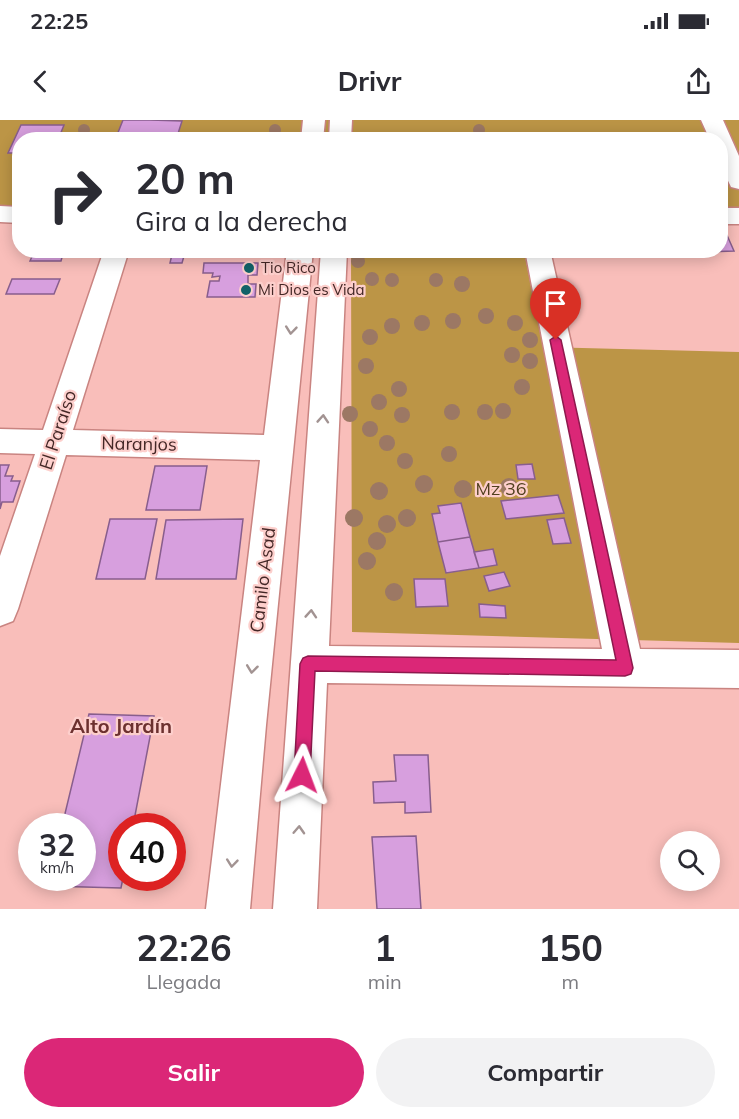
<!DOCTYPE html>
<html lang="es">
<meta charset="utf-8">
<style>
body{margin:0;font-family:Mulish,sans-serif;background:#f2f2f3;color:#2b2b33;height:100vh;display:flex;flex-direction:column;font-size:22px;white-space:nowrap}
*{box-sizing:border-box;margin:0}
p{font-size:20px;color:#7c7c81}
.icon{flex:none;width:33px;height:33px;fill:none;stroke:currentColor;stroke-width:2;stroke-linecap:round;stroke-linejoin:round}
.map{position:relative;height:789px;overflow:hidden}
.details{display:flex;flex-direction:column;background:#fff;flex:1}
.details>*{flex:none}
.top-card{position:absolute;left:12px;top:12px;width:716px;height:126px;border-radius:24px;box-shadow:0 3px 15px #0003;background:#fff;color:#2b2b33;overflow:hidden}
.controls{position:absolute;left:660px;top:711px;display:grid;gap:12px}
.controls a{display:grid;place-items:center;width:60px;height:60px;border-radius:50%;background:#fff;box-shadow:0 3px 15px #0003;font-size:30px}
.speed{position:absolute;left:18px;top:693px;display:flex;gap:12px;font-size:30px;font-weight:700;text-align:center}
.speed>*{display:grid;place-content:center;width:78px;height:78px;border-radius:50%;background:#fff;box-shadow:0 3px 15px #0003;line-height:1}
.speed small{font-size:15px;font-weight:400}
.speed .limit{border:9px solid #d22;background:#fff;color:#111}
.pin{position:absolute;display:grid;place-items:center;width:51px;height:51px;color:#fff;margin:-62px -26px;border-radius:50% 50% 50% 0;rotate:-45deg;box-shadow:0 0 6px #0007}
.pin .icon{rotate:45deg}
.me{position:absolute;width:66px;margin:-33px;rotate:3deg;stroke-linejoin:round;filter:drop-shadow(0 0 4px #0008)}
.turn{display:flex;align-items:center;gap:21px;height:126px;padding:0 24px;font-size:27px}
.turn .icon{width:78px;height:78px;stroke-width:2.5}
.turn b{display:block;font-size:42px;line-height:51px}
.eta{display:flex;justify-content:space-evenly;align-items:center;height:102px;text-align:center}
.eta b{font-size:36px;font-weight:700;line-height:42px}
.button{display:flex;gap:12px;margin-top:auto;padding:12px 24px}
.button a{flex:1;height:69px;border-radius:36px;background:#db2777;color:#fff;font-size:24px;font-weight:700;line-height:69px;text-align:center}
.button a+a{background:#f2f2f3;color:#2b2b33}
.status{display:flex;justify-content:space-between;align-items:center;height:42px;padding:0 30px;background:#fff;direction:ltr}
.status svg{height:16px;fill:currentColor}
header{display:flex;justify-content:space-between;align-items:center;height:78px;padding:0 24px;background:#fff;font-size:27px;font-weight:700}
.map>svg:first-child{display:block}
.forest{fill:#bc9546}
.building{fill:#d79fde;stroke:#885e8d;stroke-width:1.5}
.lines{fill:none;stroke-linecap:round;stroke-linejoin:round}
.minor-casing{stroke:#c98481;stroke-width:3}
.minor{fill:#fff;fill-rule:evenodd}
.tree{fill:#9c7864}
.oneway{stroke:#a29392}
.route{fill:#db2777;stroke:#8e194d;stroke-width:1.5}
.poi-dot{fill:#126268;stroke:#fdcfcc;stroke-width:2}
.labels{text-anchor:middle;stroke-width:4.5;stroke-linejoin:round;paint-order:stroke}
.far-poi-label{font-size:15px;fill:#442726;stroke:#fdcfcc;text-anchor:start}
.street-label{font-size:18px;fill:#442726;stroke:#fdcfcc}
.park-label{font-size:18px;fill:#503f1d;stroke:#fdcfcc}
.neighbourhood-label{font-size:20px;font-weight:bold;fill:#6c302f;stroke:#fdcfcc}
</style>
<div class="status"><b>22:25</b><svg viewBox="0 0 49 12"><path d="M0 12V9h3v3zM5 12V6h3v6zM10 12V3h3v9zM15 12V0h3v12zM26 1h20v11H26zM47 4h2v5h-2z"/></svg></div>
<header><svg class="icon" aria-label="back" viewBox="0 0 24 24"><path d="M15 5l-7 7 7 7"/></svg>Drivr<svg class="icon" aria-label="share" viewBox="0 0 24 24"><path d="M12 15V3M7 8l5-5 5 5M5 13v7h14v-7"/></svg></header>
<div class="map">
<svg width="739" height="789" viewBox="0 0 739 789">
<rect width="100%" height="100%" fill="#f9beba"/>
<!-- forest -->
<path class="forest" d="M0,0h739v96h-19v-76h-700l-1,75 -19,-1z
M351,131h173l19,96 196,5v291l-387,-11z"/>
<!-- building -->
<path class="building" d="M123,0h27l32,1 -6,19h-61z
M21,5h43l-6,15h-38v13h-12z
M726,113l8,18 -30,1 16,-2v-16z
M35,130h29l-3,11h-31z
M173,130h37l-2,6h-24l-2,7h-12z
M210,130h46l-1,6h-47z
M204,143h54l-1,12h-9v9h8l-1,13h-48l3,-16h9l1,-5 -8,1 1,-4h-10z
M12,159h48l-6,15h-48z
M532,344l3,15h-17l-2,-14z
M0,345h9l-4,11h8l-2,5h9l-7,21h-11l-2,7z
M155,346h52l-7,44h-54z
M558,375l6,18 -58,6 -5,-18z
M461,383l9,34 -32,5 -6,-28 8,-1 -2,-7z
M564,398l7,25 -18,1 -6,-24z
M110,399h47l-12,60h-49z
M243,399l-7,60h-80l10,-59z
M470,417l9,31 -33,5 -8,-31z
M493,429l4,16 -18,3 -5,-16z
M504,452l6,14 -21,5 -5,-15z
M414,459h31l3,27 -32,1z
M479,484l26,2 1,12 -26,-1z
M89,594l65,2 -21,110h-11v52h1l-2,10 -73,-2 2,-8h32v-52h-20z
M394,635h34l3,57 -26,1v-11l-31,1 -1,-21 23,-1z
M416,716l5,73h-44l-5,-72z"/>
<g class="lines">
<!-- minor casing -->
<g class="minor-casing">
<path id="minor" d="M303,0h22l-2,20h-22z
M330,0h22l-1,20h-22z
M701,0h22l16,36v33l-8,-2 -11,-23v-24h-10z
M0,86l20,1v16l-20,-1z
M720,88h19v16h-19z
M104,130h25l-56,180 191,5 23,-185h26l-47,475 -16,184h-44l54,-449 -194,-5 -48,154 -5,12 -13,5v-70l35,-102 -35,-1v-24l43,1z
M321,130h26l-18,396 273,3 -77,-399h25l90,399 99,1v38l-412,-5 -10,226h-44z"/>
</g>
<!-- minor -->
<use href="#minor" class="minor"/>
</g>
<!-- trees -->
<g class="tree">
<circle cx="84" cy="10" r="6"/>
<circle cx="275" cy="10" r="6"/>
<circle cx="479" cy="10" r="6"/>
<circle cx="358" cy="141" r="7"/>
<circle cx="372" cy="159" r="7"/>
<circle cx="392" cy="160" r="7"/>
<circle cx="436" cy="160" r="7"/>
<circle cx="462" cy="164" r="8"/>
<circle cx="486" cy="196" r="8"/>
<circle cx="453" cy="201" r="8"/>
<circle cx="422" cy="203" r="8"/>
<circle cx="515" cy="203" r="8"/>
<circle cx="392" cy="206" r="8"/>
<circle cx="370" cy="217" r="8"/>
<circle cx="530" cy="220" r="8"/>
<circle cx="512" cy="235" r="8"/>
<circle cx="530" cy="241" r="8"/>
<circle cx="366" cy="246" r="8"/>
<circle cx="522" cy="267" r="8"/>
<circle cx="399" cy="269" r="8"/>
<circle cx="379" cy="282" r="8"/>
<circle cx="503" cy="291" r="8"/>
<circle cx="452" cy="292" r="8"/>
<circle cx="485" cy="292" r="8"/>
<circle cx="350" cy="294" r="8"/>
<circle cx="402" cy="295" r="8"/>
<circle cx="370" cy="309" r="8"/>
<circle cx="387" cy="323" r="8"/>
<circle cx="449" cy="334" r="8"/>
<circle cx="405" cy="341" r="8"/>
<circle cx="424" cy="364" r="9"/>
<circle cx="509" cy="367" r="9"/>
<circle cx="463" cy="369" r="9"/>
<circle cx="379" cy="371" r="9"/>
<circle cx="354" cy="398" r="9"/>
<circle cx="407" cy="398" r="9"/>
<circle cx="387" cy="404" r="9"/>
<circle cx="377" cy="421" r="9"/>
<circle cx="367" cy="441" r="9"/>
<circle cx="394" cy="472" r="9"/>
</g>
<!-- one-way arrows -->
<defs><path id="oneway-chevron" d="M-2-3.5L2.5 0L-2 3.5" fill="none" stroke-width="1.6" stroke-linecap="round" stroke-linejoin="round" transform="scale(1.5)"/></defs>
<g class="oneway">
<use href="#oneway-chevron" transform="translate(291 210) rotate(96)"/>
<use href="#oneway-chevron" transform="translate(323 299) rotate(-86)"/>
<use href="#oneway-chevron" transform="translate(311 494) rotate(-86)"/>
<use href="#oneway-chevron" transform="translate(252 549) rotate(97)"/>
<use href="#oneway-chevron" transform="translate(299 710) rotate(-87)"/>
<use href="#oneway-chevron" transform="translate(232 743) rotate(96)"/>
</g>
<!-- route -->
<path class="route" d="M556,216l5,4 72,328 -2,6 -6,2 -310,-5 -5,104 -2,6 -6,2 -6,-2 -2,-6 6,-111 3,-6 5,-2 308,4 -66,-320z"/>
<!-- markers -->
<g class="poi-dot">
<circle cx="249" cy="148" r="6"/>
<circle cx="246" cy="170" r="6"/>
</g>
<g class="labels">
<!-- far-poi labels -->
<g class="far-poi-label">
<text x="261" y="153">Tio Rico</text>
<text x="258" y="175">Mi Dios es Vida</text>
</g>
<!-- street labels -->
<g class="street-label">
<text transform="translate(58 310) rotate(-72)" y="6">El Paraíso</text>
<text transform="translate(139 324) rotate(1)" y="6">Naranjos</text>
<text transform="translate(263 460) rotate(-83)" y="6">Camilo Asad</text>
</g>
<!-- park labels -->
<g class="park-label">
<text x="501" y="375">Mz 36</text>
</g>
<!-- neighbourhood labels -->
<g class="neighbourhood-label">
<text x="121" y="613">Alto Jardín</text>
</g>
</g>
</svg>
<div class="controls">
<a><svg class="icon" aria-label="search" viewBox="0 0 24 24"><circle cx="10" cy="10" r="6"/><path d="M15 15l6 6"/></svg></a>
</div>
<div class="speed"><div>32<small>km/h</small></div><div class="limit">40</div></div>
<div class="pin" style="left:556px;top:220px;background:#d93025"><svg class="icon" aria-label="arrive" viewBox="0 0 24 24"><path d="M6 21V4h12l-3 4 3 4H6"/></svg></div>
<svg class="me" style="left:302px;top:655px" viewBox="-20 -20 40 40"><path d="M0-17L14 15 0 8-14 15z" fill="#db2777" stroke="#fff" stroke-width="4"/></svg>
<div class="top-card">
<div class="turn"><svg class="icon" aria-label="right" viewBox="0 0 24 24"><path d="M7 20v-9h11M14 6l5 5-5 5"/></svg><div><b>20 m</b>Gira a la derecha</div></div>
</div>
</div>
<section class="details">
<div class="eta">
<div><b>22:26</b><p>Llegada</p></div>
<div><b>1</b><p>min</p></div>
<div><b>150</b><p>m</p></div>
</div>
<div class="button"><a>Salir</a><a>Compartir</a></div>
</section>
